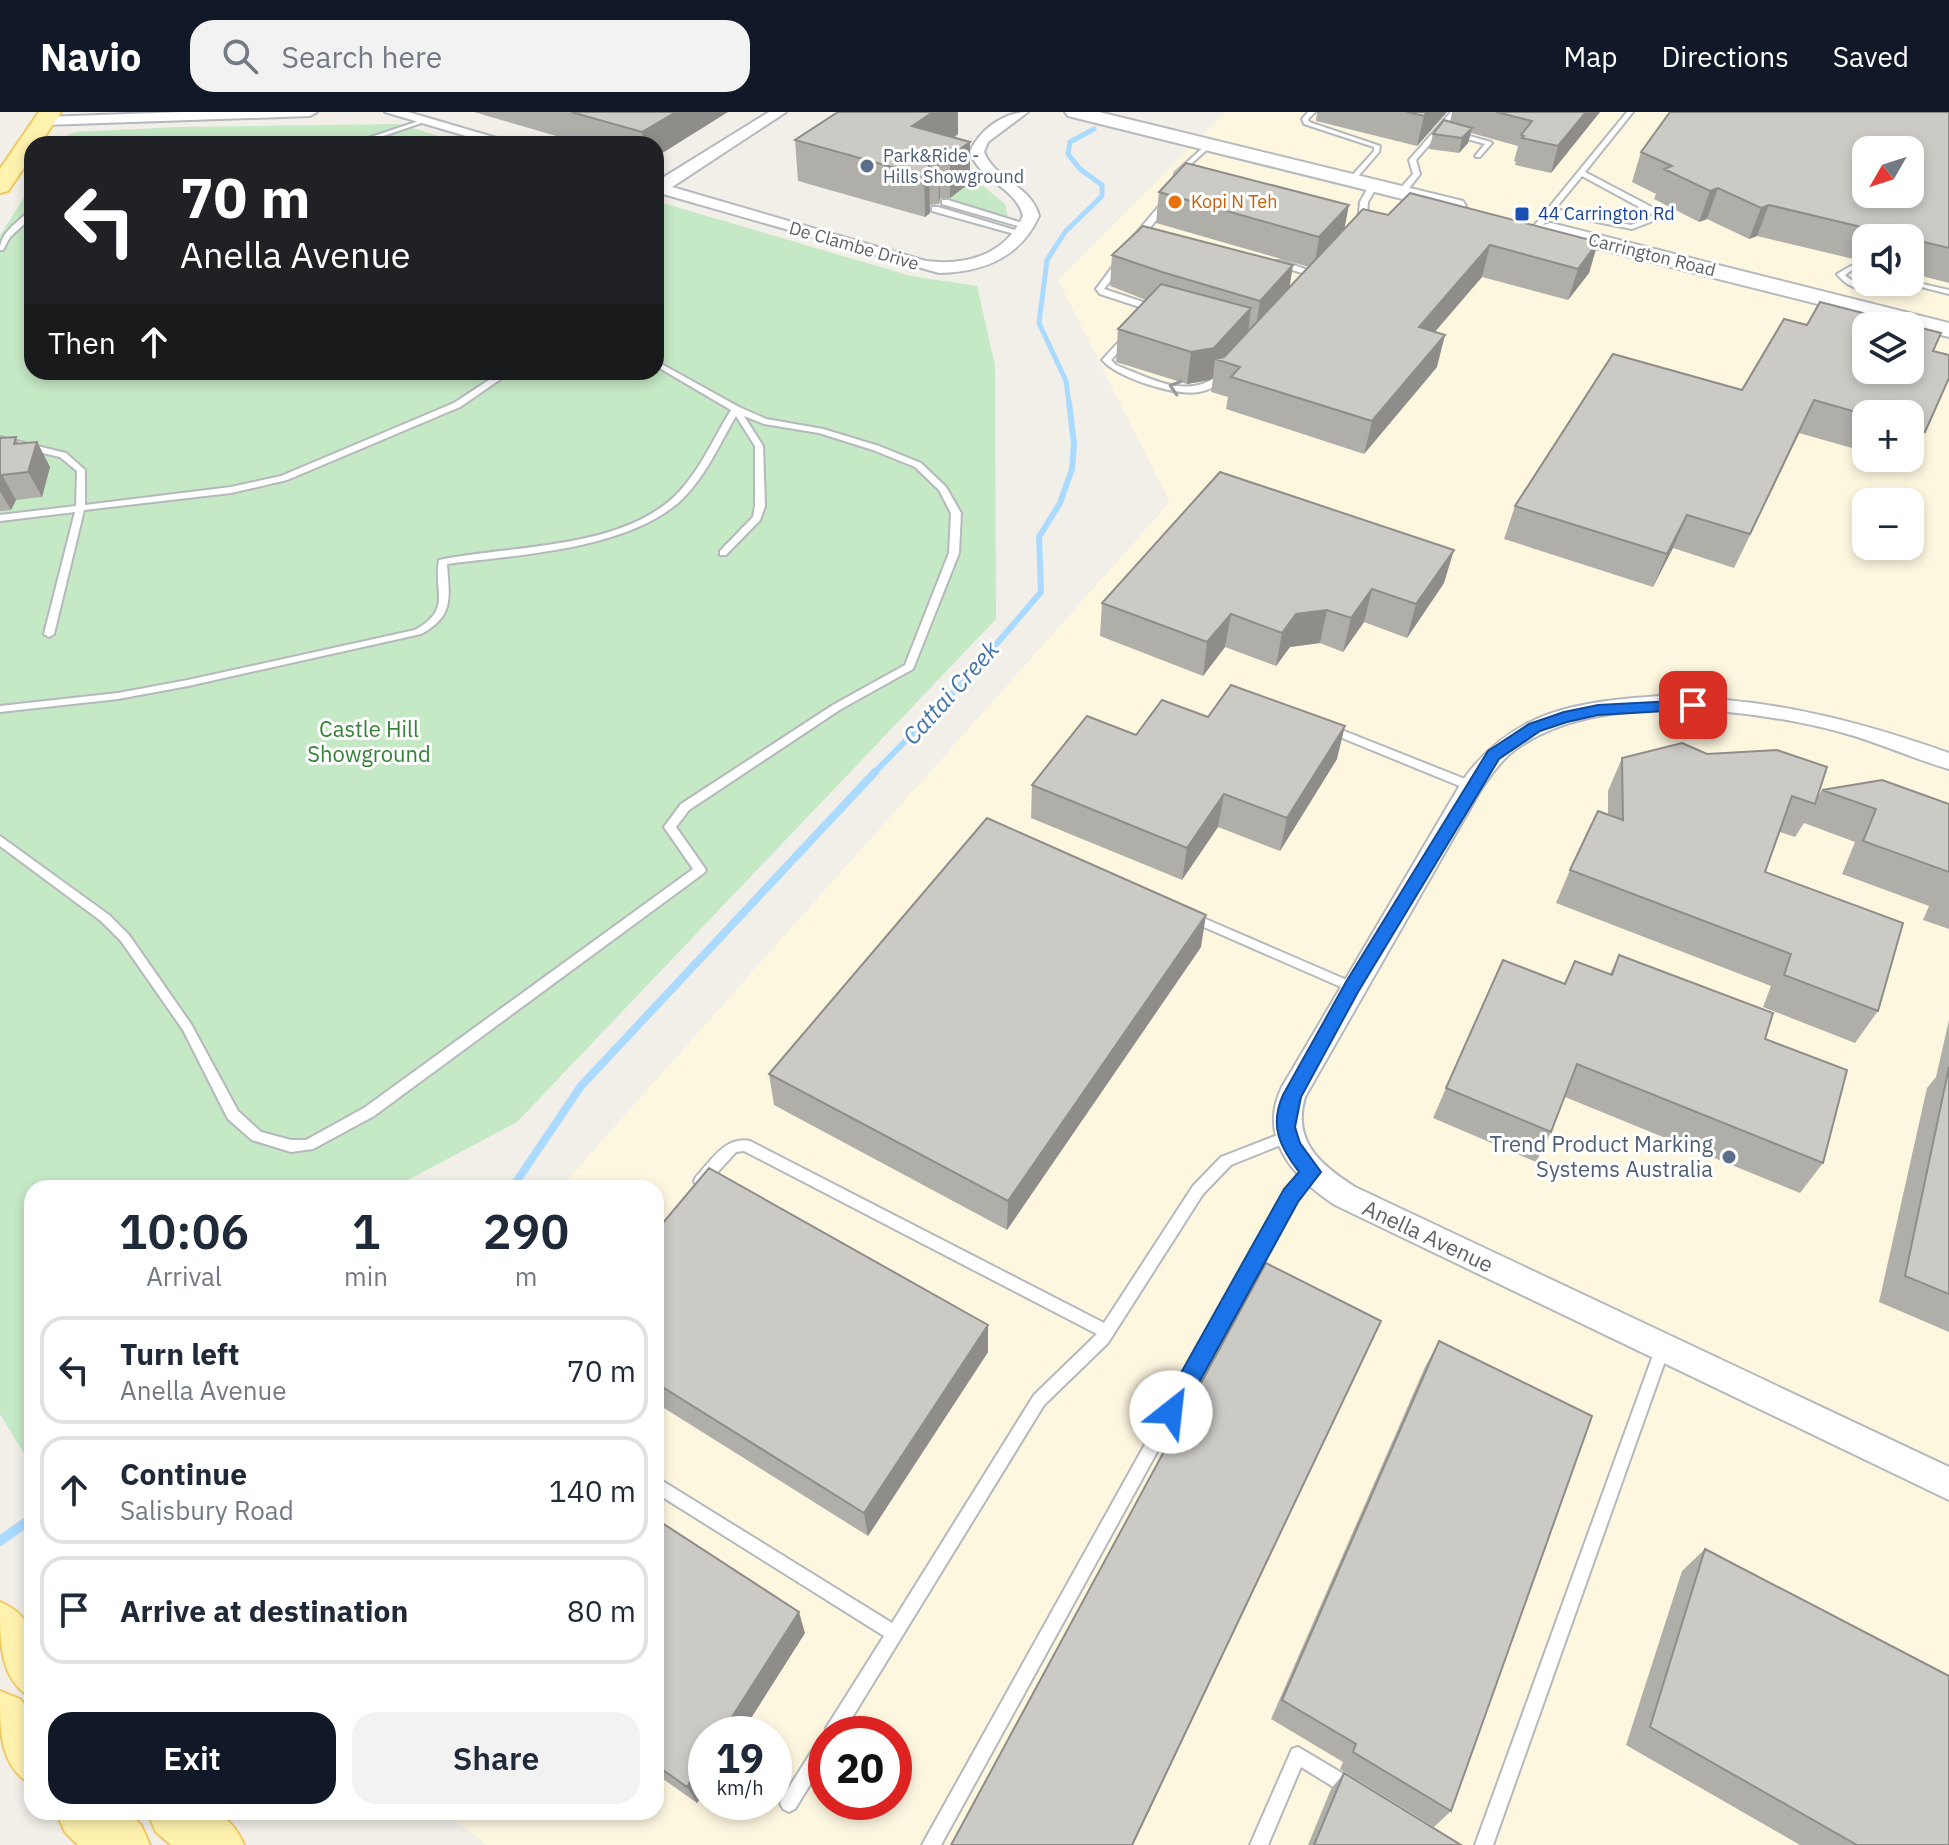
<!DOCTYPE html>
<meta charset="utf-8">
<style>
body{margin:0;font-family:"IBM Plex Sans",sans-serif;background:#f2f2f3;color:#1f2937;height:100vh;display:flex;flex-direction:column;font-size:30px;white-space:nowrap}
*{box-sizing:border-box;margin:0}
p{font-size:26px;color:#747a83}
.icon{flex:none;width:44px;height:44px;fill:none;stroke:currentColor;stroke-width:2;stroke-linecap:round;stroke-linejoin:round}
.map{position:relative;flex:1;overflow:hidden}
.sheet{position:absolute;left:24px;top:1068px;width:640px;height:640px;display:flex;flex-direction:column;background:#fff;border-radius:24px;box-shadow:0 4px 12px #0003}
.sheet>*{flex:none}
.guide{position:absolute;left:24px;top:24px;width:640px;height:244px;border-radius:24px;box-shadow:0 4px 12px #0003;background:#202124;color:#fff;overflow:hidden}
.needle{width:52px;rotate:231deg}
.buttons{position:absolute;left:1852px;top:24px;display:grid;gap:16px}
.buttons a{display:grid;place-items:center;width:72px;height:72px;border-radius:16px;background:#fff;box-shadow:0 4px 12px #0003;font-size:40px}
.speed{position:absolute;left:688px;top:1604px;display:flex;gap:16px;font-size:40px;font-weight:700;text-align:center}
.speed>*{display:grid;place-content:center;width:104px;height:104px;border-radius:50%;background:#fff;box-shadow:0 4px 12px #0003;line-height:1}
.speed small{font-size:20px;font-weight:400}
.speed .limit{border:12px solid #d22;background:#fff;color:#111}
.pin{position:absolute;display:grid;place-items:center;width:68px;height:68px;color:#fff;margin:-34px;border-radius:16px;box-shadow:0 4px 12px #0006}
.me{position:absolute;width:88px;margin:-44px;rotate:29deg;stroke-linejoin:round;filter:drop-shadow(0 0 6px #0008)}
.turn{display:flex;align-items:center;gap:28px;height:168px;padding:0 24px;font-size:36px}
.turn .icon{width:104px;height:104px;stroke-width:2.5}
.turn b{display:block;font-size:56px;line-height:68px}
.then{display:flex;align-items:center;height:76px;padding:0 24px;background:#0003;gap:16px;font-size:30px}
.eta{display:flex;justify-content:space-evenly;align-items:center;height:136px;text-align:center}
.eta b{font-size:48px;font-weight:600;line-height:56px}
.primary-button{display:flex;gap:16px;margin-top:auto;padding:16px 24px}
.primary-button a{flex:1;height:92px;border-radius:24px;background:#111827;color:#fff;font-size:32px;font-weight:600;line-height:92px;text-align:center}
.primary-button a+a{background:#f2f2f3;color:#1f2937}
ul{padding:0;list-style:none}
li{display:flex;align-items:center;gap:24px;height:108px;margin:0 16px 12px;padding:0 8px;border:4px solid #e0e1e3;border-radius:24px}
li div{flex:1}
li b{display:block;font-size:30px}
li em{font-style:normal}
header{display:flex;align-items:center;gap:48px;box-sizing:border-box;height:112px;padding:0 40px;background:#111827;color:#fff}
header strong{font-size:38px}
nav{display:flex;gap:44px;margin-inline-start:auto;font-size:28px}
.search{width:560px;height:72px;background:#f2f2f3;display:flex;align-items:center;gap:20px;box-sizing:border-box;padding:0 28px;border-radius:24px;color:#747a83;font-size:30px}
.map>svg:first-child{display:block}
.commercial{fill:#fef7e0;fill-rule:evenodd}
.green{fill:#c5e8c5}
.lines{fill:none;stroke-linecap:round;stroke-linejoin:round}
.stream-far3{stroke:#aadaff;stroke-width:5}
.stream-far2{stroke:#aadaff;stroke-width:6}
.stream-far1{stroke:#aadaff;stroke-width:8}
.stream{stroke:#aadaff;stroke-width:10}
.service-casing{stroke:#b5b8bc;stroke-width:4}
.minor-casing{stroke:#b5b8bc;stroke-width:4}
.secondary-casing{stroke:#b6babf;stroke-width:4}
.primary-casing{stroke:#f2c960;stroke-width:4}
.service{fill:#fff;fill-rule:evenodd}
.minor{fill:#fff;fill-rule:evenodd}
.secondary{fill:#fff;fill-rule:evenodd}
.primary{fill:#fff2af;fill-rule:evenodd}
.wall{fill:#afaea9}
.shaded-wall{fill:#8f8d8a}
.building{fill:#cccac5;stroke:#8f8d8a;stroke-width:2;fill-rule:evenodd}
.oneway{stroke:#979a9d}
.route{fill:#1a73e8;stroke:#114b97;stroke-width:2}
.service-dot{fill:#5c6f8a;stroke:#fff;stroke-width:3}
.food-dot{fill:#e8710a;stroke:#fff;stroke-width:3}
.transit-dot{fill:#1a4fb4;stroke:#fff;stroke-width:3}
.labels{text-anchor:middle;stroke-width:6;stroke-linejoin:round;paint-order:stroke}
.far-service-label{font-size:18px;fill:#4e5e75;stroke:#fff;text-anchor:start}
.far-food-label{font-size:18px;fill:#c56008;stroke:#fff;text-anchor:start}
.far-transit-label{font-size:18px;fill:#164399;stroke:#fff;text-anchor:start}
.far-street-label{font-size:18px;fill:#5f6368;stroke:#fff}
.park-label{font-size:22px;fill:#348238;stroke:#fff}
.service-label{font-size:22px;fill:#4e5e75;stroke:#fff;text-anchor:end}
.street-label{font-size:22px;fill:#5f6368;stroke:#fff}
.water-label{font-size:24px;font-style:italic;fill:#4174aa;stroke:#fff}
</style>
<header>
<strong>Navio</strong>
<div class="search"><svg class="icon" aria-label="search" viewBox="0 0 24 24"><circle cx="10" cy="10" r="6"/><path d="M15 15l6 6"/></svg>Search here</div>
<nav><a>Map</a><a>Directions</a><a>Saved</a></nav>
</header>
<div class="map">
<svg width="1949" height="1733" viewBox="0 0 1949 1733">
<rect width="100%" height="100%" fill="#f1efe8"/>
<!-- commercial -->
<path class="commercial" d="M1225,0h724v1733h-1462l-43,-33h212v-624h-96l610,-686 -112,-222zM1866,38h44v44h-44zM1866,126h44v44h-44zM1866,214h44v44h-44zM1866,302h44v44h-44zM1866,390h44v44h-44zM706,1622h68v68h-68zM826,1622h68v68h-68z"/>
<!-- green -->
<path class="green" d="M399,12l66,20h-409l4,-6 16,-6 102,-5z
M963,58l42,34 3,14 -62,-17 23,-17z
M32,72v188h624v-171l255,75 66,10 18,80 1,253 -479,503 -124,66h-361v279l-32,-53v-1178z"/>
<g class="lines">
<!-- stream-far3 -->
<path class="stream-far3" d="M1069,292l-3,-23 -27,-58 8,-63 18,-28 37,-36v-11l-22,-16 -12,-15 2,-12 24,-13"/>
<!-- stream-far2 -->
<path class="stream-far2" d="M873,662l96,-98 72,-84 -2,-55 21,-34 12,-34 2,-25 -5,-42"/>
<!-- stream-far1 -->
<path class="stream-far1" d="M512,1076l69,-102 294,-314"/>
<!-- stream -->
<path class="stream" d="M0,1429l32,-23"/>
<!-- service casing -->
<g class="service-casing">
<path id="service" d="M1308,0h7l-7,7 1,3 71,24 -1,6 -25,29 -6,-1 26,-29v-4l-70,-23 -2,-5z
M1451,0h7l-42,48 4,14 -16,21h-6v-4l15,-17 -4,-14z
M1627,0h6l-48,60 78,41v4l-31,12 -80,-16 -12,16h-6l-1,-2zM1582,64l72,39 -23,10 -76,-16z
M425,7l5,1 -70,24h-10z
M1455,20l36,10 1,1 -12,14h-4l-1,-1 10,-12 -32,-9v-2z
M1207,32l5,1 -33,30h-4v-2z
M1370,72l7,2 -9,16 -2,22 -4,2 -4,-2 2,-22z
M1165,87l7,2 -33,40h-6v-4z
M942,88h6l84,26 -7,2 -83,-24z
M932,95h6l87,26 -7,2 -86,-24z
M29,99h3v6l-22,20 -7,13h-3c0,-17 17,-27 29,-39z
M1276,149h6l40,14 -7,2 -39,-12z
M1116,150l7,2 -19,25 54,18v4h-6l-52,-17 -4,-5z
M1851,154l15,2v4l-14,-2 -7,5c14,14 24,7 41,7 -16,13 -37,8 -49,-8z
M1910,169l39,9v4l-47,-12z
M1125,223l7,2 -21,23 5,5c34,13 71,36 104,9l7,2c-8,8 -16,14 -28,16 -24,4 -81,-14 -97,-32z
M656,249l83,46 27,12 57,10 56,17 42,17 25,24 15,26 -2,40 -46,116 -72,40 -152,101 -13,17 28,40 2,3 -2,3 -330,243 -61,33 -22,3 -39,-12 -24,-21 -45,-89 -62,-89 -20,-20 -101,-75v-10l109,79 20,20 62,89 47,87 23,21 30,8h15l58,-32 329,-239 -29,-42 17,-23 152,-99 72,-40 44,-112 2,-40 -12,-23 -24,-23 -42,-17 -54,-17 -55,-9 -20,-8 19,30 2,60 -5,14 -34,35h-6v-4l33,-34 2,-11v-60l-19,-30c-17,29 -32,64 -58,87 -55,47 -162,52 -231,61 2,33 8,52 -26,70l-233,52 -70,13 -118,13v-6l118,-13 70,-13 227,-50c38,-21 18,-38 24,-70 72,-15 178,-10 235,-63 25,-24 39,-58 57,-87l-75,-44z
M501,260h10l-51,35 -173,73 -56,13 -147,17 -30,124 -5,3 -5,-3 31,-122 -75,9v-6l76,-9 1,-35 -17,-14 -60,-14v-6l66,16 19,17v35l146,-18 50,-11 173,-73z
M1329,613l146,58 1,3 -5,4 -4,-1 -142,-58 -1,-2z
M1201,805l155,67 2,3 -2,3h-8l-151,-66 -2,-3 2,-3z
M1288,1019l5,1 1,4 -1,4 -62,25 -28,29 -95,149 -64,62 -202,329h-16v25l-31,50 -6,3 -6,-3 -3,-6 3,-6 37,-59 5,-2 1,-8 58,-92 -228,-143v-16l236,146 142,-228 63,-61 -353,-183 -8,1 -30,33 -5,2 -5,-2 -2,-4 2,-4c15,-16 29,-41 54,-36l354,182 89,-137 28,-29z
M1311,1054l5,2 2,4 -2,4 -20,23 -355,646h-19l364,-654 20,-23z
M1663,1228l5,2 2,5 -177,498h-18l181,-498 2,-5z
M1298,1635l59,35 3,6 -3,6 -6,3 -6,-3 -44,-27 -33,78h-18l42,-96z"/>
</g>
<!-- minor casing -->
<g class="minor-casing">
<path id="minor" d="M182,0h135l-7,4 -266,9 -7,-4 7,-4z
M385,0h23l109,32h-24z
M769,0h17l-114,75 254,74c40,5 79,-6 97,-45 -7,-29 -43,-35 -53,-64 9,-22 34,-40 58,-40l-40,30 -4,10c11,28 47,33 55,64 -19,42 -56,56 -100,57l-283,-81v-10z
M1659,584c106,2 191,22 290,57v16c-35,-10 -69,-26 -105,-36 -91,-25 -247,-43 -328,16 -15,11 -26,27 -36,42l-175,306c-13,44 15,68 50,90l594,280v33l-614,-295c-41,-27 -78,-67 -53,-118l181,-307c50,-70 115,-78 196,-84z"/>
</g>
<!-- secondary casing -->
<g class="secondary-casing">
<path id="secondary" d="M1065,0h34l364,89 3,5 -11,6 -387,-96z
M1551,111l398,100v14l-406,-102 -3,-5 3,-5z"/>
</g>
<!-- primary casing -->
<g class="primary-casing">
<path id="primary" d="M39,0h22l-21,32h-8v12l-24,35 -8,2v-24z
M0,1490c45,19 32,55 32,96 -32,-18 -32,-54 -32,-96z
M0,1579l20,8 12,15v71c-32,-19 -32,-50 -32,-94z
M56,1700h72l13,13 9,20h-72l-13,-13z
M147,1700c45,0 77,-14 97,33h-73l-15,-13z"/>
</g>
<!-- service -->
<use href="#service" class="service"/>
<!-- minor -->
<use href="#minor" class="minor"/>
<!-- secondary -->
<use href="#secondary" class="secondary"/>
<!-- primary -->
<use href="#primary" class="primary"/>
</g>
<!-- wall -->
<path class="wall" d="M474,0h254l-72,32h-72z
M838,0h120v22l-4,4 16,45 -20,15h-10l-1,6 -9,1v8l-5,4 -127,-36 -3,-41z
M1317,0h130l-30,34 -101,-25z
M1452,0h148l-49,61 -36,-8 1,-3 -2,-1 4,-15 -47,-13 -3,10 -9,10 -30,-4 4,-15 17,-12z
M1949,0v171l-39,-10v-35h-44v24l-109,-26 -8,3 -42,-20 -8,3 -45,-23 2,-5 -24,-12 9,-30z
M1159,80l186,36 43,-13 210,27 -9,31 -21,27 -86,-23 -47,55 2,35 -73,87 -138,-45 2,-12 -17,-5 2,-14 -3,2 -23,4 -71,-22 2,-33 28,-29 -36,-14 2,-31 177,33 20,-21 -153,-44z
M1807,213l126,26 -8,81 -17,33 -23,-7h25v-44h-44v38l-67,-19 -65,135 -61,-20 -20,39 -149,-48 11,-33 227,-116z
M16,325l3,6 18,-1 13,25 -8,30 -26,3 -5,10 -11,1v-73z
M1444,471l-37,55 -43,-16 -21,30 -23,-9 -30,4 -14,19 -51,-19 -22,29 -103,-40 2,-33z
M1208,605l129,42 -57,92 -62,-24 -36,53 -151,-62 1,-33 104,-50z
M1622,646l193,43 7,-11 127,14v125l-26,-9 6,-14 -87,-32 13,-32 -51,-19 -9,14 -15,-5 -15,40 113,139 -23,32 -92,-36 8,-21 -215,-83 14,-33 38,-55v-24z
M1201,835l-194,283 -233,-125 -5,-31z
M1619,843l146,84 58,124 -23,30 -235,-96 -14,35 -15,30 -103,-44 13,-30 118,-104 11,-23 35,13z
M1949,908v312l-70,-30 48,-214 9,-11z
M656,1119l332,94v27l-120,184 -212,-133z
M1439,1229l12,470 -17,16 -94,-58 3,-7 -72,-43 154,-352z
M656,1407l149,114 -108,170 -41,-29z
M1705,1437l244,296h-149l-174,-100 56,-174z
M1344,1661l117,72h-153l23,-56z"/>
<!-- shaded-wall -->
<path class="shaded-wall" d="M676,0h52l-72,45v-13h-12l-2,-12z
M930,0h28v22l-45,33 -1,-41z
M1427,0h20l-30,34 7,-30z
M1586,0h14l-49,61 7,-27z
M1472,16l-4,15 -9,10 3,-15z
M970,30v41l-20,15v-42z
M939,45l1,41 -1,6 -1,-41z
M929,60l1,41 -5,4 -1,-41z
M1718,76l-11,31 -8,3 11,-31z
M1349,93l-6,31 -29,33 5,-32z
M1769,93l-12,31 -8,3 12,-31z
M1598,130l-9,31 -21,27 10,-31z
M1490,133l-8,32 -71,82 8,-32z
M1293,153l-5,32 -33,36 5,-32z
M1251,196l-4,33 -21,22 -11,-4 -2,19 -3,2 -23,4 4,-32z
M1445,223l-8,32 -73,87 8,-33z
M1814,288l-15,33 -65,135 16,-34z
M37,330l13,25 -8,30 -14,-25z
M2,363l14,25 -5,10 -11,-19v-12z
M1687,403l-14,33 -20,39 14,-33z
M1454,438l-10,33 -37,55 9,-34z
M1372,477l-8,33 -21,30 8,-34z
M1327,498l-7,33 -30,4 -14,19 6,-33 14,-19z
M1231,502l-6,33 -22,29 4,-34z
M1345,614l-8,33 -57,92 7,-33z
M1224,682l-6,33 -36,53 5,-32z
M1206,803l-5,32 -194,283 1,-29z
M1381,1209l-248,524h-1z
M988,1213v27l-120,184 -4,-23z
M799,1500l6,21 -64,101h-20z
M706,1645v32l-9,14 -10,-16z"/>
<!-- building -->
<path class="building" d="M571,0h105l-34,20z
M838,0h95l-21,14 58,16 -20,14 -11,1 -1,6 -9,1v8l-5,4 -129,-36z
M1407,0h20l-3,4z
M1496,0h90l-28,34 -36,-8 2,-2 -3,-1 11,-14z
M1670,0h279v136l-180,-43 -8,3 -43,-20 -8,3 -46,-22 8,-3 -31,-14zM1866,38h44v44h-44z
M1444,8l28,8 -10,10 -29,-4z
M1186,51l163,42 -30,32 -160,-45z
M1410,81l188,49 -20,27 -88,-24 -71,82 26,8 -73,86 -141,-44 9,-10 -25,-8 9,-2 139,-148 25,6z
M1143,114l150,39 -33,36 -98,-29 -50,-17z
M1161,172l90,24 -37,40 -23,4 -73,-23z
M1820,190l121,31 -8,18 16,4v23l-24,54 -15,-5v-13h-44v1l-52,-15 -64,134 -63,-19 -20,39 -152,-48 98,-152 129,36 42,-71 23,6zM1866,214h44v44h-44z
M16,325l-2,7 23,-2 -9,30 -26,3 -2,4v-41z
M1220,360l234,78 -38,54 -44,-15 -21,29 -24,-8 -31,4 -14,19 -51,-19 -24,28 -105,-39z
M1231,573l114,41 -58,92 -63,-24 -37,54 -155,-63 55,-69 49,19 26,-35 46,17z
M1682,631l25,11 70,-4 50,17 -12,37 -23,-8 -27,76 138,51 -25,88 -94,-36 7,-21 -221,-84 28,-59 25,9 -1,-62z
M1882,668l67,24v68l-86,-31 13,-32 -54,-19z
M987,706l219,97 -198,286 -239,-127z
M1619,843l154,58 -8,26 82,31 -24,93 -246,-99 -26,68 -105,-44 57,-128 62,24 10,-23 37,14z
M1949,955v227l-44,-18z
M709,1056l279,157 -124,188 -208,-130v-152z
M1266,1151l115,58 -249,524h-181z
M1439,1229l153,75 -141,395 -98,-59 3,-8 -74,-44z
M656,1407l143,93 -78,122h-15v23l-19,30 -31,-22z
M1705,1437l244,127v169h-92l-207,-118z
M1344,1661l117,72h-147z"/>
<!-- one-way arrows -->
<defs><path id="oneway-chevron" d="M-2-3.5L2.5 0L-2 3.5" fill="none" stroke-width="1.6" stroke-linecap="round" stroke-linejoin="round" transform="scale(2)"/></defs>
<use class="oneway" href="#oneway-chevron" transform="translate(1175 275) rotate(-163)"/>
<!-- route -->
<path class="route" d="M1693,588l8,5 -2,4 -101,6 -31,7 -27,9 -41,28 -141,233 -57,105 -6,30 5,16 21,29 -23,30 -119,217 -8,4 -8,-4 -3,-7 3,-7 121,-216 15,-17c-19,-25 -30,-46 -16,-77l63,-113 142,-231 41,-27 35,-12 34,-7z"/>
<!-- markers -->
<g class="service-dot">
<circle cx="867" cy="54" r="8"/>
<circle cx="1729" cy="1045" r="8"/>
</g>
<circle class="food-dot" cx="1175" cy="90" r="8"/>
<rect class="transit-dot" x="1514" y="94" width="16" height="16" rx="4"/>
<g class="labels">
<!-- far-service labels -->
<g class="far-service-label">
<text x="883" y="50">Park&amp;Ride -<tspan x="883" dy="21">Hills Showground</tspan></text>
</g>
<!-- far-food labels -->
<g class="far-food-label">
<text x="1191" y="96">Kopi N Teh</text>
</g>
<!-- far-transit labels -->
<g class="far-transit-label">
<text x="1538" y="108">44 Carrington Rd</text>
</g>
<!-- far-street labels -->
<g class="far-street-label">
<text transform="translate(854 134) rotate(16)" y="6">De Clambe Drive</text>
<text transform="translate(1652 143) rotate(14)" y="6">Carrington Road</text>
</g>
<!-- park labels -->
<g class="park-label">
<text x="369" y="625">Castle Hill<tspan x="369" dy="25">Showground</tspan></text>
</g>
<!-- service labels -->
<g class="service-label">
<text x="1713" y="1040">Trend Product Marking<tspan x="1713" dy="25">Systems Australia</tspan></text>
</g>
<!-- street labels -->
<g class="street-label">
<text transform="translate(1428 1124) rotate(25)" y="8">Anella Avenue</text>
</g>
<!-- water labels -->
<g class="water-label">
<text transform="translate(951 581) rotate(-48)" y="8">Cattai Creek</text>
</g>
</g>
</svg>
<div class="buttons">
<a><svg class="needle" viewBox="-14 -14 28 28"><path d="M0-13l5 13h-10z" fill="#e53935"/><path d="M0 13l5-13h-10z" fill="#747a83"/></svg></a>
<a><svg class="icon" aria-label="sound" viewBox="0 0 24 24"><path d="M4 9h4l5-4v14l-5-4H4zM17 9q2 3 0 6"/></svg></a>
<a><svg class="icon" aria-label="layers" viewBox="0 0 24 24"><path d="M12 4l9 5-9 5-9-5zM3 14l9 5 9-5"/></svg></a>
<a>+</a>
<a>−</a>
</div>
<div class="speed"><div>19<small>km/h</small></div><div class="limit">20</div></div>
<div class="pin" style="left:1693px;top:593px;background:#d93025"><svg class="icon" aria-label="arrive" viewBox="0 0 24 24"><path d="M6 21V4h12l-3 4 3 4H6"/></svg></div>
<svg class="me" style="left:1171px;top:1300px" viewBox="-20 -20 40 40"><circle r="19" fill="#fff"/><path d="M0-13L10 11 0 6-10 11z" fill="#1a73e8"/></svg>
<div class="guide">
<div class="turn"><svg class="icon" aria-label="left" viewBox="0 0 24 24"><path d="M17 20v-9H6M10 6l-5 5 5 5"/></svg><div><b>70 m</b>Anella Avenue</div></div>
<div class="then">Then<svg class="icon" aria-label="ahead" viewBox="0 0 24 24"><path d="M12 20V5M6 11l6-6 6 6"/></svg></div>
</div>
<section class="sheet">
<div class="eta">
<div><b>10:06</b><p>Arrival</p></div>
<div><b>1</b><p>min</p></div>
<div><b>290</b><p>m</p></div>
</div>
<ul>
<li><svg class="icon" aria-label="left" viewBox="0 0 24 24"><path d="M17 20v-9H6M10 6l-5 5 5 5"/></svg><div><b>Turn left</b><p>Anella Avenue</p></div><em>70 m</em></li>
<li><svg class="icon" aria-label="ahead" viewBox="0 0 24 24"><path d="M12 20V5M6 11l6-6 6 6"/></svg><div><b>Continue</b><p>Salisbury Road</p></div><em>140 m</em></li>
<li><svg class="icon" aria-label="arrive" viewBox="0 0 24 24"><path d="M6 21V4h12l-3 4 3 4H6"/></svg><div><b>Arrive at destination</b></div><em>80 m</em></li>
</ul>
<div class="primary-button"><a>Exit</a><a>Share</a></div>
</section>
</div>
